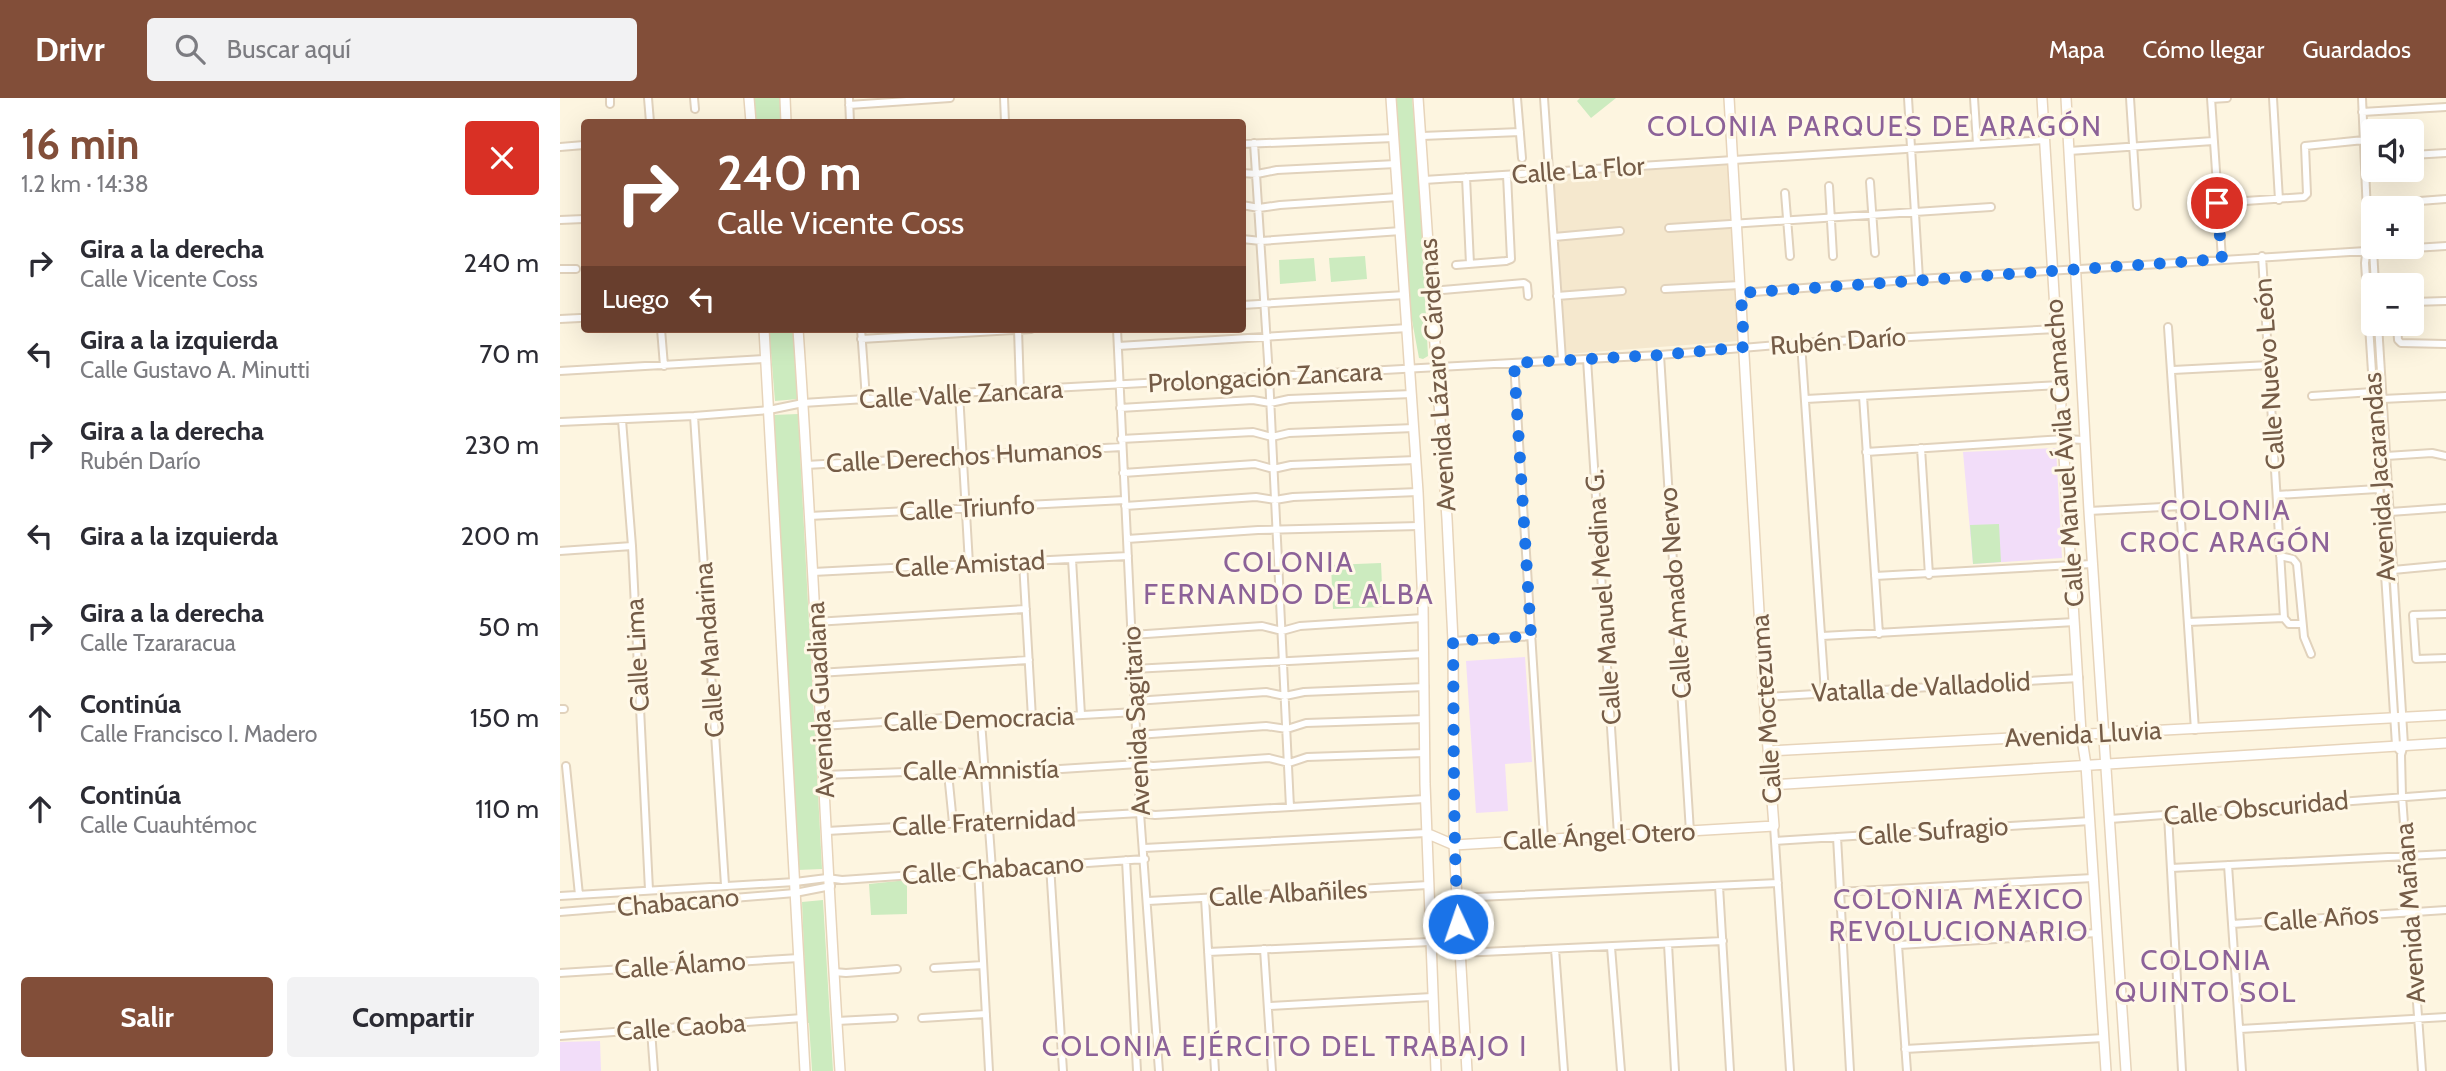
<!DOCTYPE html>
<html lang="es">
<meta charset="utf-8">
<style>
body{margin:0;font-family:Cabin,sans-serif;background:#f2f2f3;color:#2b2b33;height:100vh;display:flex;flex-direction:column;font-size:26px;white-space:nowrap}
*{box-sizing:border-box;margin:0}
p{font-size:23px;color:#7c7c81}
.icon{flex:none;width:38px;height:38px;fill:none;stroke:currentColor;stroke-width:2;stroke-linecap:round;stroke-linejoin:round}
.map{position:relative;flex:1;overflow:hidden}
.side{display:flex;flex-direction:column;background:#fff;width:560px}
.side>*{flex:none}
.hud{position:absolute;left:21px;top:21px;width:665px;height:214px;border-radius:7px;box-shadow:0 7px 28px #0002;background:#824e39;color:#fff;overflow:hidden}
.buttons{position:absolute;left:1801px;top:21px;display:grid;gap:14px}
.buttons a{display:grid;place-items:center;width:63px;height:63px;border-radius:7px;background:#fff;box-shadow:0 7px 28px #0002;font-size:35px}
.pin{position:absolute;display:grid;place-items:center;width:60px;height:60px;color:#fff;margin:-30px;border:4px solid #fff;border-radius:50%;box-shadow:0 2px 7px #0007}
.me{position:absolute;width:77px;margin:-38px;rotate:357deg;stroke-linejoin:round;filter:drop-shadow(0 0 5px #0008)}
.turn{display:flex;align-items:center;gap:24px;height:147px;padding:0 21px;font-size:32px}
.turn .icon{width:91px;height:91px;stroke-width:2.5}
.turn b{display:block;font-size:49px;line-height:60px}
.then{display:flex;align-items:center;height:66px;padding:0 21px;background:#0003;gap:14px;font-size:26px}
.round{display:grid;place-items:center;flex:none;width:74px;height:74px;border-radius:7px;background:#f2f2f3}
.overview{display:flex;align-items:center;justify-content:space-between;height:119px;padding:0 21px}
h1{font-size:42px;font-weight:700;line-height:52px;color:#824e39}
.cta{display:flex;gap:14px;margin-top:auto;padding:14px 21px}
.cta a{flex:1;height:80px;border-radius:7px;background:#824e39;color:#fff;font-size:28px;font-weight:700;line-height:80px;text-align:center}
.cta a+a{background:#f2f2f3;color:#2b2b33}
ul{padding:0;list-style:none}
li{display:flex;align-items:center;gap:21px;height:91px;padding:0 21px}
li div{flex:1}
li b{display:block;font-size:26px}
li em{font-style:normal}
header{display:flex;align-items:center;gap:42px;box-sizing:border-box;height:98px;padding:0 35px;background:#824e39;color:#fff}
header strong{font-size:33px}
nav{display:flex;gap:38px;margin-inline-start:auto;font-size:24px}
.search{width:490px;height:63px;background:#f2f2f3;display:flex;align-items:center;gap:18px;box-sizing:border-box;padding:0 24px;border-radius:7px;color:#7c7c81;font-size:26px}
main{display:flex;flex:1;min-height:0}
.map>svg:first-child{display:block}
.residential{fill:#f5e8ce}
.education{fill:#f2ddf9}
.green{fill:#ccebbf}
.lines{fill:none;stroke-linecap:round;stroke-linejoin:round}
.street-casing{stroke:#e1d2bc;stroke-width:10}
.secondary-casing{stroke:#e7d4ba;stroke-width:12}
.street{stroke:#fff;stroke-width:6}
.secondary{stroke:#fff;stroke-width:9}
.route{stroke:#1a73e8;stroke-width:12;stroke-dasharray:0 21.6}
.labels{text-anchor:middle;stroke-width:6;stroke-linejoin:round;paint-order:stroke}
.street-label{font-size:26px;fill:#755c47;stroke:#fff8e7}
.neighbourhood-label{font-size:28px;letter-spacing:2px;fill:#8c6298;stroke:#fff8e7}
</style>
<header>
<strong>Drivr</strong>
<div class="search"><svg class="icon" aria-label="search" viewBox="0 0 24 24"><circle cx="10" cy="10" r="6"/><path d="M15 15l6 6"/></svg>Buscar aquí</div>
<nav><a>Mapa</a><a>Cómo llegar</a><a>Guardados</a></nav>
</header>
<main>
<section class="side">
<div class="overview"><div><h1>16 min</h1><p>1.2 km · 14:38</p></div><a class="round" style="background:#d93025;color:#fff"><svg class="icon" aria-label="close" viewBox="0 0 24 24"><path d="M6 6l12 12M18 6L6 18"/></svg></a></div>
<ul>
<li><svg class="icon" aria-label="right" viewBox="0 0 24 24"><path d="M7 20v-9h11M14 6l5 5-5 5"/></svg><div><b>Gira a la derecha</b><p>Calle Vicente Coss</p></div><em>240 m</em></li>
<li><svg class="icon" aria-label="left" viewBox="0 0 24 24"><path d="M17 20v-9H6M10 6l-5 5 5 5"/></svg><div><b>Gira a la izquierda</b><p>Calle Gustavo A. Minutti</p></div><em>70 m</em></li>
<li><svg class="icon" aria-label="right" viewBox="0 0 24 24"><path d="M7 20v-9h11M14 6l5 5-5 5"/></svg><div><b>Gira a la derecha</b><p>Rubén Darío</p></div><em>230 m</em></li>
<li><svg class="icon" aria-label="left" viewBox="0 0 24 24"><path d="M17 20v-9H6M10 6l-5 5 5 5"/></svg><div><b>Gira a la izquierda</b></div><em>200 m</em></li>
<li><svg class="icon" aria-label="right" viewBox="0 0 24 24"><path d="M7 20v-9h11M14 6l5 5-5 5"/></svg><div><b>Gira a la derecha</b><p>Calle Tzararacua</p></div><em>50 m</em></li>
<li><svg class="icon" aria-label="ahead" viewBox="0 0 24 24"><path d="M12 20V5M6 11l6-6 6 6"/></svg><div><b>Continúa</b><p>Calle Francisco I. Madero</p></div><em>150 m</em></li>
<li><svg class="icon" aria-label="ahead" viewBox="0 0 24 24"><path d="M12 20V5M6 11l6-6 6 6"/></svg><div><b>Continúa</b><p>Calle Cuauhtémoc</p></div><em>110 m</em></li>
</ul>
<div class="cta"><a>Salir</a><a>Compartir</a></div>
</section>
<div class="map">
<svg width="1886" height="973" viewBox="0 0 1886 973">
<rect width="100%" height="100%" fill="#fdf5e0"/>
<!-- residential -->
<path class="residential" d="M1169,67l10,176 -173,13 -12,-178z"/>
<!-- education -->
<path class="education" d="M1496,350l6,110 -89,6 -10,-112z
M965,559l7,105 -27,2 3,47 -32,2 -10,-152z
M40,943l1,30h-41v-29z"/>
<!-- green -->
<path class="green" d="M191,0h29l1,24h-28z
M836,0h16l7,78 9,180 -5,3 -4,-1 -8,-43z
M1020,0h36l-25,20 -14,-17z
M805,158l2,23 -36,3 -2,-24z
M754,160l2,23 -36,3 -1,-24z
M209,231h24l5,70 -23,2z
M238,316l24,455 -24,1 -25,-455z
M1439,426l2,38 -28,2 -3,-39z
M821,465l2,44 -50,2 -2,-44z
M347,782v34l-36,1 -2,-31z
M263,802l10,171h-21l-3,-48h-2l-5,-121z"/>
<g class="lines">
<!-- street casing -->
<g class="street-casing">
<path id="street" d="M50,0v6
M88,0l2,24
M134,0l1,11
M289,0l1,24
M444,0l1,24
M957,0l5,60
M984,0l18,262
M1348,0l11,181
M1414,0l3,46
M1570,0l7,108
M1651,0l11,161
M1713,0l6,102
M1802,0l6,139 -3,26 31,482 3,5
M1651,1l16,-1
M289,7l101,-7
M1802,14l84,-5
M862,38l98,-4
M694,45l15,233 21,431
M682,46l152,-6
M0,49l24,-2
M1509,53l144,-10
M1852,57l34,-2
M682,75l15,1 20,-4 119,-6
M906,79l4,87
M864,82l621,-40
M1310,84l5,71
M1269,88l4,70
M1225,95l5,63
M1657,105l87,-6 3,-3 -2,-48 59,-6
M682,107l17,3 21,-3 118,-8
M1807,107l79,-6
M0,122l24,-1
M1109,130l322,-21
M994,139l66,-6
M682,141l19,2 140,-10
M1813,151l2,36
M1702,158l22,362
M896,167l50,-4 5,-2 -4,-84
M0,171h16
M1105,191l75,-4
M871,193l93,-8 3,2 1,11
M1181,195l178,-14 527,-33
M997,198l65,-5
M1852,204l34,-1
M682,207l163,-10
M0,221l20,-1
M1818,226l26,421 -3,10 1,41 20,275
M1837,226l1,16 3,3 45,1
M1608,229l27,403
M101,231l3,37
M301,231l5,70
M458,231l2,61
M557,231l23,484 19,258
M301,241l170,-10
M1241,245l24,350
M558,248l290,-18
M1100,257l30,477
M1027,261l31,476
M954,265l30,475
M1613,272l96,-5
M0,273l206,-12
M399,295l10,171
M1303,298l16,238
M1752,298l61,-4
M1246,301l255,-14
M1822,301l64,-3
M560,310l133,-8 17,3 19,-4 123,-5
M134,318l31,469
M62,322l10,126 17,344
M0,324l134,-6 75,-6 34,-7 156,-10 701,-38 141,-12 256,-14
M561,341l132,-7 19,5 17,-4 125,-5
M1361,350l8,127
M1306,354l198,-13 20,1
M1826,358l46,-3 14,3
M246,367l316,-18
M563,375l132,-9 18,5 18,-4 125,-5
M1717,397l101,-6
M565,408l131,-9 19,3 18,-3 125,-5
M1529,413l92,-5
M1830,414l56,-4
M249,418l316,-16
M567,441l131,-9 161,-4
M0,453l72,-5
M1720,458l13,3 4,5 7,73 7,17
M512,461l9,156
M463,464l9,156
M1833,472l53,-5
M253,474l315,-16
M1315,478l217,-12
M1886,516l-33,1 3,44 30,-1
M1724,520l5,6h13
M255,524l211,-13
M1628,524l96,-4
M572,537l130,-9 20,5 18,-5 123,-8
M1262,538l253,-14
M893,543l79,-5
M573,571l291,-15
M258,575l211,-13
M1204,599l315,-19
M575,603l131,-9 19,4 19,-4 121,-5
M0,611h4
M421,623l11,148
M262,628l122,-8 16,4 176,-10
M577,637l129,-9 21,3 19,-6 119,-4
M6,668l13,129
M388,675l5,50
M264,677l108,-4 51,3 155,-10 15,2 116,-8 20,5 18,-6 118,-4
M1608,717l14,256
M1550,721l336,-25
M1214,728l16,245
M267,733l313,-18 15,2 270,-16
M1277,739l13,234
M1215,743l315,-20
M584,750l282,-15
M566,762l11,211
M490,767l13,206
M1668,767l14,206
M1611,770l275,-14
M418,771l11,202
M1159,788l11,185
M1334,791l13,182
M1279,794l254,-14
M0,798l235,-14 32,-4 15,2 303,-21
M645,800l10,173
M897,800l321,-15
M588,803l280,-16
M0,814l235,-19 36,-7
M1672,826l214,-14
M1108,846l7,127
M1339,847l198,-12
M1051,849l10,124
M704,851l8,122
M995,851l9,122
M648,854l222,-10
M900,855l263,-12
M374,870l49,-3
M274,874l12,1 51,-4
M0,875l239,-15
M708,908l164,-9
M362,920l64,-4
M277,923l57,-3
M1680,931l206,-12
M91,932l3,41
M0,938l242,-18
M1345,951l199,-11"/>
</g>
<!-- secondary casing -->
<g class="secondary-casing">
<path id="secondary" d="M189,0l2,24
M225,0l1,24
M831,0l27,394 5,114 2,178 11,287
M858,0l29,421 6,122 1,204 13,226
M1482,0l39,635 5,32 20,306
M1506,0l23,413 37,560
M204,231l41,742
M238,231c17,247 26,495 42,742
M1208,653l678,-36
M1211,687l675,-42
M866,735l28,12 320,-19 -10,-129 -35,-599"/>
</g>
<!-- street -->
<use href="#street" class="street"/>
<!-- secondary -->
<use href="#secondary" class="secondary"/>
</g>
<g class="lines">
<!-- route -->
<path class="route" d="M898,826c-5,-94 -4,-188 -5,-283l78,-5 -17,-273 146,-8 84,-8 -3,-54 481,-34 -5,-56"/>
</g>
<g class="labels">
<!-- street labels -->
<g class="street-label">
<text transform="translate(1018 72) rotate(-4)" y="9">Calle La Flor</text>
<text transform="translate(1278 243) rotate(-4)" y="9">Rubén Darío</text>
<text transform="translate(1709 276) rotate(-94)" y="9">Calle Nuevo León</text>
<text transform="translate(877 277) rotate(-94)" y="9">Avenida Lázaro Cárdenas</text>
<text transform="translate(705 279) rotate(-3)" y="9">Prolongación Zancara</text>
<text transform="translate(401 296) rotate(-3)" y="9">Calle Valle Zancara</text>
<text transform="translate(1504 355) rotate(-94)" y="9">Calle Manuel Ávila Camacho</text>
<text transform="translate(404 358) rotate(-3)" y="9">Calle Derechos Humanos</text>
<text transform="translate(1819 379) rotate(-94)" y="9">Avenida Jacarandas</text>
<text transform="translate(407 410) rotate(-3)" y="9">Calle Triunfo</text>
<text transform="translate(410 466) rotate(-3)" y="9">Calle Amistad</text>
<text transform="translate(1115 495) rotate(-94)" y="9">Calle Amado Nervo</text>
<text transform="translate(1043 499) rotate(-94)" y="9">Calle Manuel Medina G.</text>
<text transform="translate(149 552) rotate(-94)" y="9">Calle Mandarina</text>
<text transform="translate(77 557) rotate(-93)" y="9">Calle Lima</text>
<text transform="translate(1361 589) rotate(-3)" y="9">Vatalla de Valladolid</text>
<text transform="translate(260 602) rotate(-93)" y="9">Avenida Guadiana</text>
<text transform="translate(1206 611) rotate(-94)" y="9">Calle Moctezuma</text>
<text transform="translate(419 621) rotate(-2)" y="9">Calle Democracia</text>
<text transform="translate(576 623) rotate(-93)" y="9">Avenida Sagitario</text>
<text transform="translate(1523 636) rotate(-3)" y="9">Avenida Lluvia</text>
<text transform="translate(421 672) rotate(-1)" y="9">Calle Amnistía</text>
<text transform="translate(1696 710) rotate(-5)" y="9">Calle Obscuridad</text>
<text transform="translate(424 724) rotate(-3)" y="9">Calle Fraternidad</text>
<text transform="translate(1373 733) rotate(-4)" y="9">Calle Sufragio</text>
<text transform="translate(1039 738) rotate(-3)" y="9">Calle Ángel Otero</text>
<text transform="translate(433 771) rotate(-4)" y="9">Calle Chabacano</text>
<text transform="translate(728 795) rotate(-3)" y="9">Calle Albañiles</text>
<text transform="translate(118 804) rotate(-5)" y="9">Chabacano</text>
<text transform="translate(1850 815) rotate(-94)" y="9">Avenida Mañana</text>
<text transform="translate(1761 820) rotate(-4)" y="9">Calle Años</text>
<text transform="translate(120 867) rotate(-4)" y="9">Calle Álamo</text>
<text transform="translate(121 929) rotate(-4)" y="9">Calle Caoba</text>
</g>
<!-- neighbourhood labels -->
<g class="neighbourhood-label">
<text x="1315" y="38">COLONIA PARQUES DE ARAGÓN</text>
<text x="1666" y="422">COLONIA<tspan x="1666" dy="32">CROC ARAGÓN</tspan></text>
<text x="729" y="474">COLONIA<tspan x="729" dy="32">FERNANDO DE ALBA</tspan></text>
<text x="1399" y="811">COLONIA MÉXICO<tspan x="1399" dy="32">REVOLUCIONARIO</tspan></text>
<text x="1646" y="872">COLONIA<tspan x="1646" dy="32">QUINTO SOL</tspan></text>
<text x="725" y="958">COLONIA EJÉRCITO DEL TRABAJO I</text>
</g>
</g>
</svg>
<div class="buttons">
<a><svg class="icon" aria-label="sound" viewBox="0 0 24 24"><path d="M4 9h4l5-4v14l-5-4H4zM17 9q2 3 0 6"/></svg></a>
<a>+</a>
<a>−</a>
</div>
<div class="pin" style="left:1657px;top:105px;background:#d93025"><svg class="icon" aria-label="arrive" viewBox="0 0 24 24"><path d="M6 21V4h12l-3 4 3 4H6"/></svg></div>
<svg class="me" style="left:898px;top:826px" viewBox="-20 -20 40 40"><circle r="17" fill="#1a73e8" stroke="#fff" stroke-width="3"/><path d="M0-11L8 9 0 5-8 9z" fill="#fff"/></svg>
<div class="hud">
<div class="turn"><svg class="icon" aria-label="right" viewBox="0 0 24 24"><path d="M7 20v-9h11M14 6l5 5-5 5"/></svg><div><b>240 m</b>Calle Vicente Coss</div></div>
<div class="then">Luego<svg class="icon" aria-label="left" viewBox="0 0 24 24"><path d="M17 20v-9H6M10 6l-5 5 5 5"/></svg></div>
</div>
</div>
</main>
